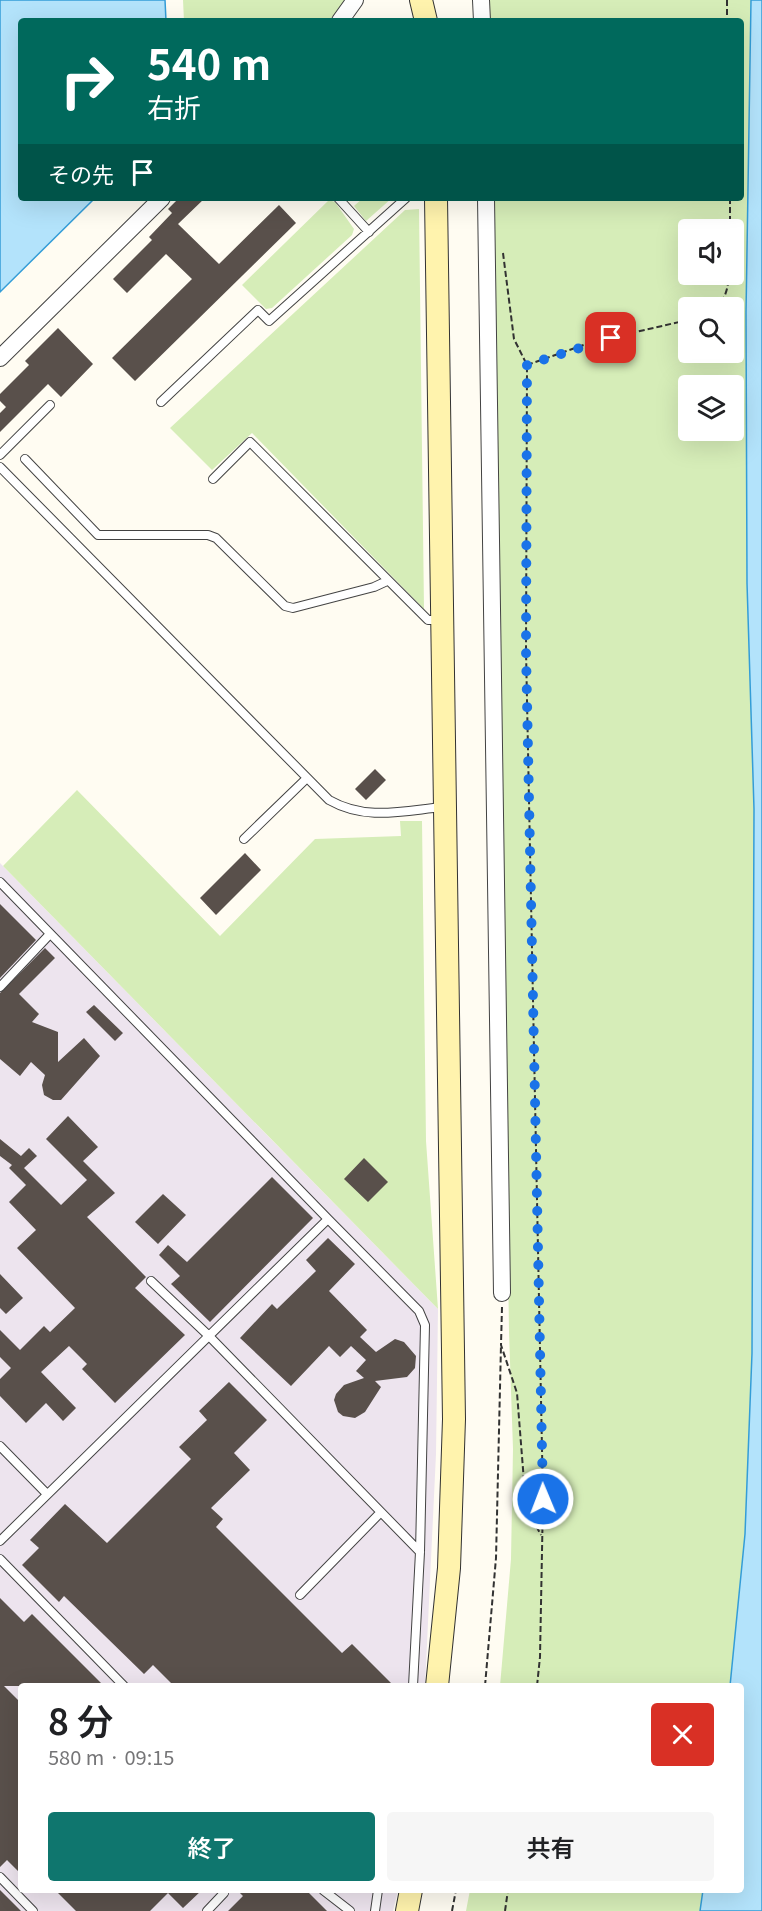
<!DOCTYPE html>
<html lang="ja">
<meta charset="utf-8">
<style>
body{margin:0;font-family:Georgia,"Noto Sans JP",serif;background:#f6f6f6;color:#202124;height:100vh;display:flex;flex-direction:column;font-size:22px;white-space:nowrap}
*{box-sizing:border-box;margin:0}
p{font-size:20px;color:#757577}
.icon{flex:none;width:33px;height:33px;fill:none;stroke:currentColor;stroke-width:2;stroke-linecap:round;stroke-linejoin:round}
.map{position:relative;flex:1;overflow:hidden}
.side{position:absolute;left:18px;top:1683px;width:726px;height:210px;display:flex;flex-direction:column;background:#fff;border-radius:6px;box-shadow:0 6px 24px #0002}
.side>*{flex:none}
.guide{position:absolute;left:18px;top:18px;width:726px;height:183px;border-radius:6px;box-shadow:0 6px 24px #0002;background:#00695c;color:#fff;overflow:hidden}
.tools{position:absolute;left:678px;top:219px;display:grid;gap:12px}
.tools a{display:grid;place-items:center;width:66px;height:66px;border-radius:6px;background:#fff;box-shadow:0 6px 24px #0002;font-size:30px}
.pin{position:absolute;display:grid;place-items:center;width:51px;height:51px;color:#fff;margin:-26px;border-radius:12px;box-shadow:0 3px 9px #0006}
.me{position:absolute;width:66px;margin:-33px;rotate:359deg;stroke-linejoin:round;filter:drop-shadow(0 0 4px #0008)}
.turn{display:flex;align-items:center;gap:21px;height:126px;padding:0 30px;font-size:27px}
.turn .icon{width:78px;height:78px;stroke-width:2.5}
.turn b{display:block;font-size:42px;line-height:51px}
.then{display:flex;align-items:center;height:57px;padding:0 30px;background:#0003;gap:12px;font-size:22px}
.round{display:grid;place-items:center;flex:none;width:63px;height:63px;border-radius:6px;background:#f6f6f6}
.overview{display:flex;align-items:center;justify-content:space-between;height:102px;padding:0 30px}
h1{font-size:36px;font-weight:600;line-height:45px}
.button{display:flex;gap:12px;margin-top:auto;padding:12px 30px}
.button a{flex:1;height:69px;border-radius:6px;background:#0f766e;color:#fff;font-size:24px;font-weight:600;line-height:69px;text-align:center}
.button a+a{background:#f6f6f6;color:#202124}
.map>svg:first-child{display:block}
.industrial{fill:#ede4ee}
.green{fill:#d6edb8;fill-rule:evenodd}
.water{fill:#b3e3fb;stroke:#349dd7;stroke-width:1.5}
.building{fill:#59504b}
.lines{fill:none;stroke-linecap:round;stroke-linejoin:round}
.lane-casing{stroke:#434343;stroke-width:10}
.street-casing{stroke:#434343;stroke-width:18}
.secondary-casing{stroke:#323232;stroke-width:24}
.path{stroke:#323232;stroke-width:2;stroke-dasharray:6 3;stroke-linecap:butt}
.lane{stroke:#fff;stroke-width:8}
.street{stroke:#fff;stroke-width:16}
.secondary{stroke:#fff3ad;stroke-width:22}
.route{stroke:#1a73e8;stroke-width:10;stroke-dasharray:0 18}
</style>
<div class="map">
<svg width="762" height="1911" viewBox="0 0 762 1911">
<rect width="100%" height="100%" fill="#fffcf2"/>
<!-- industrial -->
<path class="industrial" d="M0,863l438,446 -2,145 -11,232h-404v204h377l-5,21h-393z"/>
<!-- green -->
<path class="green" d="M183,0h163l-17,21h-145z
M487,0h264l-5,313 1,270 7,226 -2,544 -7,181 -15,152h-230l11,-127 2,-110 -4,-117 -16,-1134h248v-177h-253zM688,230h46v44h-46zM688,308h46v44h-46zM688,386h46v44h-46z
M363,198h29l-26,23 -12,-15z
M329,200l6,2 19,27 -2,6 -80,73 -6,1 -24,-24z
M419,209l5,400 -172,-176 -40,37 -42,-42 235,-218z
M77,790l143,146 95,-97 86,-3 -1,-15h22l4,320 12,168 -435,-443z
M470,1890h233l-3,21h-234z"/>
<!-- water -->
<path class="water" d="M0,0h165l1,21h-145v177h74l-95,94z
M751,0h11v1911h-62l3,-21h38v-204h-11l15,-152 7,-181 2,-544 -7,-226 -1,-270z"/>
<!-- building -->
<path class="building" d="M179,198h26l-27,26 41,40 60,-59 17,18 -161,158 -23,-23 80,-79 -26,-25 -39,39 -14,-14 39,-39 -3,-3 23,-24 -4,-4z
M58,328l35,36 -32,33 -13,-13 -48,48v-19l6,-6 -6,-6v-7l29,-29 -4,-4z
M375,769l11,11 -20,20 -11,-11z
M245,853l16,17 -45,45 -16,-17z
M0,904l36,36 -36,38z
M45,948l10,10 -36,36 20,20 -7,8 26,10v30l26,-24 16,18 -39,44h-8l-9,-5 -2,-10 3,-10 -14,-13 -11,14 -20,-17v-66z
M94,1005l29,28 -8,8 -29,-29z
M68,1116l30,31 -15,14 32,32 -28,24 59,60 -11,11 50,47 -70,68 -33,-34 5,-5 -18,-18 -28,26 35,36 -13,13 -17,-18 -20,20 -26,-27v-17l11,-11 -11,-11v-27l20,20 24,-24 6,6 25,-24 -58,-60 19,-18 -27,-28 17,-17 -17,-17 3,-3 -12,-9v-17l21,17 8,-8 8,8 -13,12 37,37 26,-25 -41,-41z
M364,1158l24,24 -20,20 -24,-23z
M272,1177l41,41 -103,104 -39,-38 9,-8 -21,-21 9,-10 19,17z
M163,1194l23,21 -28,29 -23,-22z
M328,1238l27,26 -26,27 38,39 -7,7 16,15 19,-13 9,3 12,14 -1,12 -8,9 -32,4 6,6 -16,25 -10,6 -12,-2 -5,-4 -4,-12 2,-6 8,-9 20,-7 -8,-7 10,-11 -15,-14 -11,11 -11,-11 -38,40 -51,-48 32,-34 5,5 39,-38 -10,-11z
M0,1274l23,24 -17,16 -6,-6z
M229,1382l38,38 -33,33 16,17 -39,38 12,11 -7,8 126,126 10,-9 42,42h-220l-21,-21 -9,9 -80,-78 -5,6 -37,-37 17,-17 -9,-8 35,-36 42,39 84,-84 -12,-12 28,-27 -8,-9z
M0,1598l24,24 8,-8 72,72h-100l17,17v171l-14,-14 -7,7z
M0,1890l21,21h-21z
M55,1890h147l-19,18 -15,-15 -18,18h-74z
M237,1890h69l21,21h-99l15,-15z"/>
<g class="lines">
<!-- lane casing -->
<g class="lane-casing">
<path id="lane" d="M338,198l31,34
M161,402l97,-92 11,11 137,-123
M0,455l50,-50
M25,459l73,76h110l8,3 69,68 8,2 81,-21 13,-6
M0,467l329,333c37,21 73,11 113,7
M213,479l37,-37 178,178h15
M244,839l63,-61
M0,882l328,337 -328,322
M0,987l50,-53
M328,1219l91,92 6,14 -5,227 -7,134
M151,1281l58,55 211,216
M0,1446l47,48
M0,1559l124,127
M300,1595l81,-83
M0,1877l33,34
M323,1890l27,21
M207,1911l17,-18
M375,1911l3,-21"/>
</g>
<!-- street casing -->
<g class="street-casing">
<path id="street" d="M481,0l1,21
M340,21l15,-21
M486,198l16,1095
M0,358l162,-160"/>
</g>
<!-- secondary casing -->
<g class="secondary-casing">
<path id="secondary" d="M421,0l5,21
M436,198l18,1221 -5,149 -12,118
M407,1911l4,-21"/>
</g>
<!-- path -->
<path class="path" d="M727,0v21
M730,198v32
M503,253l11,86 13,26 -1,285 17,849 -3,158 -3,29
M714,308c12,-8 14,-20 15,-34
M527,365l65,-23 96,-22
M502,1307l-1,38 16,48 9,114 15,28
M485,1686l11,-128 5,-213
M452,1911l4,-21
M505,1911l3,-21"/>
<!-- lane -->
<use href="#lane" class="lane"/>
<!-- street -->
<use href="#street" class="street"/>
<!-- secondary -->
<use href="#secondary" class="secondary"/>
</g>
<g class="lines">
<!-- route -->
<path class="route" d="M543,1499l-17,-849 1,-285 84,-27"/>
</g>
</svg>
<div class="tools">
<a><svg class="icon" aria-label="sound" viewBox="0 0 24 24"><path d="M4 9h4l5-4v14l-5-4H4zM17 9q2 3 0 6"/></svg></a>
<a><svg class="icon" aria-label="search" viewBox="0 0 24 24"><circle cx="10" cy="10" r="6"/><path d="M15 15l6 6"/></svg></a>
<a><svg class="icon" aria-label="layers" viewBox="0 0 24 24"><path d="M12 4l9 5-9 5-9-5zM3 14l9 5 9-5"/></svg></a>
</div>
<div class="pin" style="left:611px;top:338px;background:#d93025"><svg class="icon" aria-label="arrive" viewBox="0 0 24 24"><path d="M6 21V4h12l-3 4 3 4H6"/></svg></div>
<svg class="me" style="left:543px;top:1499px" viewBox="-20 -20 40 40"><circle r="17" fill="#1a73e8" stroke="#fff" stroke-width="3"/><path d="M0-11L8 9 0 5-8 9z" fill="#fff"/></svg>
<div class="guide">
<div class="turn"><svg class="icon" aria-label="right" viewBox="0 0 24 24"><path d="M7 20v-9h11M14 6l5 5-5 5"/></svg><div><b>540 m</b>右折</div></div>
<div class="then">その先<svg class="icon" aria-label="arrive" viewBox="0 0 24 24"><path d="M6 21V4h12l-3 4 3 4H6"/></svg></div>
</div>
<section class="side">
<div class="overview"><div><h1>8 分</h1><p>580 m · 09:15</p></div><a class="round" style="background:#d93025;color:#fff"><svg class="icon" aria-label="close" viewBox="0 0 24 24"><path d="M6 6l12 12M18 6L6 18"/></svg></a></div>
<div class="button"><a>終了</a><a>共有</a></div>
</section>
</div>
